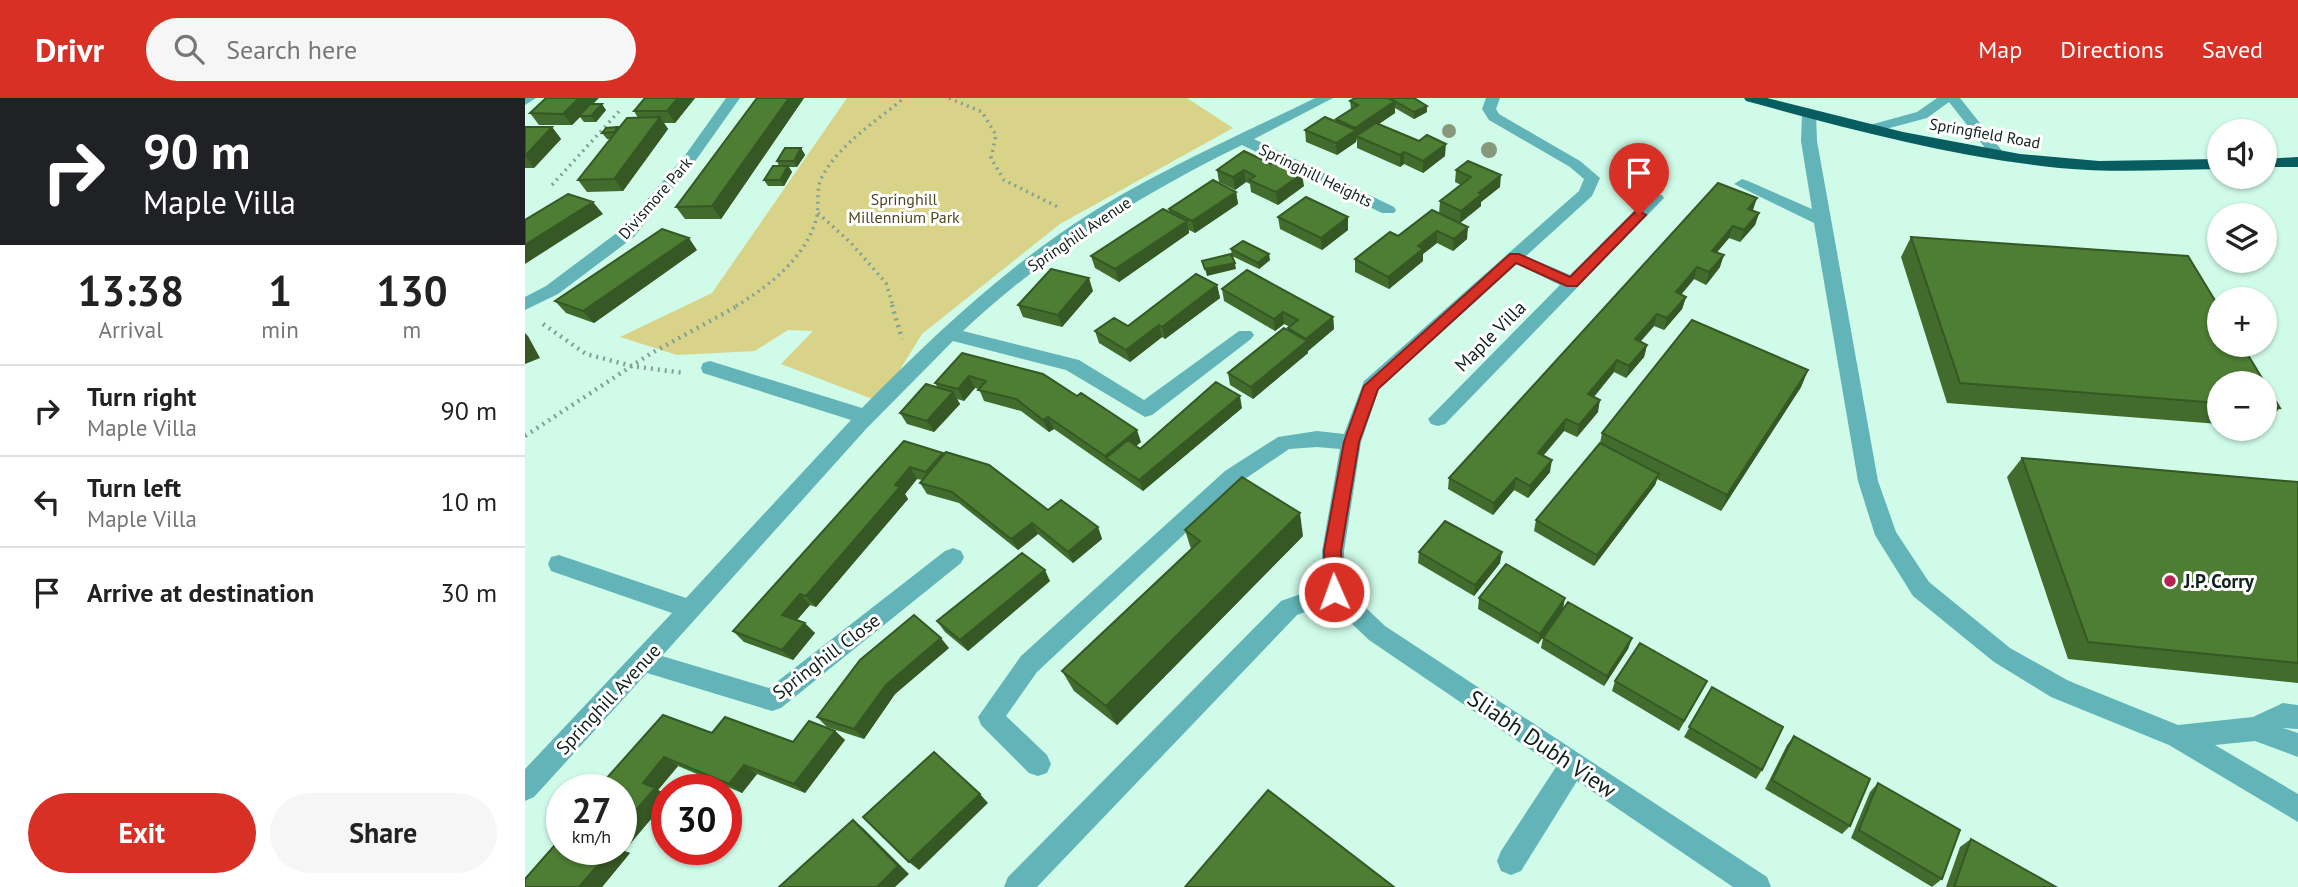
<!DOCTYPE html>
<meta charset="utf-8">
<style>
body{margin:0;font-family:"PT Sans",sans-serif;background:#f6f6f6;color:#222;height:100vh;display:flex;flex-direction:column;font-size:26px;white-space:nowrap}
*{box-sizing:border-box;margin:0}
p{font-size:23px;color:#767676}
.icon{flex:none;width:38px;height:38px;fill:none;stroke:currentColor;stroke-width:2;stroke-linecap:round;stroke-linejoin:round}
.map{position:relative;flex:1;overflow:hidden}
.sheet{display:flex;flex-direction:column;background:#fff;width:525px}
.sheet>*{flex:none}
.guide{background:#202124;color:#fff;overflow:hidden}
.fabs{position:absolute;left:1682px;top:21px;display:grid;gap:14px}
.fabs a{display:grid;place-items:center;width:70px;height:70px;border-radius:50%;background:#fff;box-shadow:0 2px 5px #0004;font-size:35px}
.speed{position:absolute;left:21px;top:676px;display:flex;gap:14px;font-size:35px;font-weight:700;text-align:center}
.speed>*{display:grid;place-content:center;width:91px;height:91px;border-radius:50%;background:#fff;box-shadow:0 2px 5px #0004;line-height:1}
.speed small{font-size:18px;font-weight:400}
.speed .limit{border:10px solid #d22;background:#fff;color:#111}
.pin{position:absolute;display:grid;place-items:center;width:60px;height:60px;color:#fff;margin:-72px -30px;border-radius:50% 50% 50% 0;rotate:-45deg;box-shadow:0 0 7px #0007}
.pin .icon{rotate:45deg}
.me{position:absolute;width:77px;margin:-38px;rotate:358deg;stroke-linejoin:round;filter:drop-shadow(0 0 5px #0008)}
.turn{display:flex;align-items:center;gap:24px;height:147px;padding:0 28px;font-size:32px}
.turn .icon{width:91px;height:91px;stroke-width:2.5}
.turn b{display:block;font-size:49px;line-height:60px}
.eta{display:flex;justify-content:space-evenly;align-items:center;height:119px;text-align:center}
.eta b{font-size:42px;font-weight:700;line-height:49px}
.cta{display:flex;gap:14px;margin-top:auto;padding:14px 28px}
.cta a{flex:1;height:80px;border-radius:42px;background:#d93025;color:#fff;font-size:28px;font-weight:700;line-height:80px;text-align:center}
.cta a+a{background:#f6f6f6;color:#222}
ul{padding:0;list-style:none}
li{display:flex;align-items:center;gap:21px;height:91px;padding:0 28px;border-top:2px solid #e0e0e0}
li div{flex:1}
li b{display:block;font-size:26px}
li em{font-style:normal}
header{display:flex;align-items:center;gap:42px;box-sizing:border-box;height:98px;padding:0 35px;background:#d93025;color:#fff}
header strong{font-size:33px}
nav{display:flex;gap:38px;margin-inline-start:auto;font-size:24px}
.search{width:490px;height:63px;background:#f6f6f6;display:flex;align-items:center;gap:18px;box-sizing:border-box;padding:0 24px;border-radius:38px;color:#767676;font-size:26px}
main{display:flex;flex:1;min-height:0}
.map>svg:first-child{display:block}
.green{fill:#d9d38a}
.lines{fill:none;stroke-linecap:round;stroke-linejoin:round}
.path-far1{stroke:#81a194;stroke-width:3.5;stroke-dasharray:2 4.5;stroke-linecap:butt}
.path{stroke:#81a194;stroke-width:4.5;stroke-dasharray:2 5;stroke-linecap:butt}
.minor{fill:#62b4b8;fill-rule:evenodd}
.highway{fill:#085d61;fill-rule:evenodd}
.tree{fill:#87997a}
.wall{fill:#426c2d}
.shaded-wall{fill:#365824}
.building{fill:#4d7e34;stroke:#365824;stroke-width:2}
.route{fill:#d93025;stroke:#8d1f18;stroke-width:2}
.poi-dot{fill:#b42351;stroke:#fff;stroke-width:2.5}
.labels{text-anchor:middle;stroke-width:6;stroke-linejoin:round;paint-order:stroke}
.far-street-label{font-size:16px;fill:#11211b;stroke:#fff}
.far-park-label{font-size:16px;fill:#4c481f;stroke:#fff}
.street-label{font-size:19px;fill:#11211b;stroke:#fff}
.poi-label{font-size:19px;font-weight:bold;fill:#11211b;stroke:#fff;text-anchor:start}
.near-street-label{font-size:23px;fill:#11211b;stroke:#fff}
</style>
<header>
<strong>Drivr</strong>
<div class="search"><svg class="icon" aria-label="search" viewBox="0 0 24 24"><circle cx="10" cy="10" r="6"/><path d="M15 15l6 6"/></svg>Search here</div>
<nav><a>Map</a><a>Directions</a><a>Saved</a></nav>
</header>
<main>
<section class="sheet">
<div class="guide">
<div class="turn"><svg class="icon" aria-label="right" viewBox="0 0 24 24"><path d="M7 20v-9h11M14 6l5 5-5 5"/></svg><div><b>90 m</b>Maple Villa</div></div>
</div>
<div class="eta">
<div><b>13:38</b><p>Arrival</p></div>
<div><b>1</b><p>min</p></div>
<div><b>130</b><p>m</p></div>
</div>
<ul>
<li><svg class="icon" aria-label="right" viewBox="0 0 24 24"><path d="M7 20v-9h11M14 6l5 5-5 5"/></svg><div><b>Turn right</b><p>Maple Villa</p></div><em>90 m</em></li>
<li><svg class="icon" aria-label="left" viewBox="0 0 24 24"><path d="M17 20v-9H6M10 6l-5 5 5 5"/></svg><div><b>Turn left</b><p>Maple Villa</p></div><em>10 m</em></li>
<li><svg class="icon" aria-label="arrive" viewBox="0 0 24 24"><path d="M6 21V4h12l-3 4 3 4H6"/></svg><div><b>Arrive at destination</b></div><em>30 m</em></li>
</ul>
<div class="cta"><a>Exit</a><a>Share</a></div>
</section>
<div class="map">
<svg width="1773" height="789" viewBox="0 0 1773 789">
<rect width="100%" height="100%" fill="#d0fbe9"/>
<!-- green -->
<path class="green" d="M322,0h340l46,30 -173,96 -138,110 -42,68 -99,-38 32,-33 -25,-1 -33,21 -78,4 -57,-18 92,-44z"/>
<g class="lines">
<!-- path-far1 -->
<path class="path-far1" d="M424,0l33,14 14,23 -5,23 13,22 56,28
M27,87l70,-77
M293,115l33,30 35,40 7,23
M211,208c32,-19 69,-48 80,-86 4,-14 -1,-30 6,-43 16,-32 55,-56 82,-79"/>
<!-- path -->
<path class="path" d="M367,207l10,34
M18,226l43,30 46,12 52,7
M0,338l125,-82 89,-49"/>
<!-- minor -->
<path class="minor" d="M0,0h11l-11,7z
M201,0h14l-44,62 -62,77 -76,57 -33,16v-13l21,-11 76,-57 64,-75z
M790,0h18l-79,41 140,68 2,3 -2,3h-12l-140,-68c-102,50 -196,108 -279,186l116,29 65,40 95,-69h12l3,4 -3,4 -99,76 -7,2 -79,-47 -113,-29 -87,88 -204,227 107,32 176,-137 8,-3 8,3 3,6 -3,6 -180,145 -9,3 -125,-38 -113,124 -9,4v-32l147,-156 -121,-42 -3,-7 3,-7 8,-2 127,43 165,-178 -148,-47 -2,-5 2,-5 7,-2 152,47c66,-67 133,-131 212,-184 76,-50 160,-86 241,-126z
M961,0h14l-4,11 3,5 81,47 20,17 -8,18 -66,60 44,19 80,-80h12l2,3 -219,226 -7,2 -7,-2 -3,-5 132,-134 -43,-21 -138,125 -18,53 -17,109 1,37 40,38 382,251 4,10h-38l-156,-106 -56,90 -10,4 -10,-4 -4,-10 4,-10 55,-84 -187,-127 -39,-37 -33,12 -260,272h-33l4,-10 273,-276 42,-15 -1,-35 18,-102 -23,-2 -28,2 -50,34 -202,189 -31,44 41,39 4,9 -4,9 -9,3 -9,-3 -48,-48 -3,-8 43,-61 204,-185 53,-34 39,-6 27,3 20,-53 215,-190 5,-12 -14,-12 -81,-47 -7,-11z
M1412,0h23l43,54 3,3 -3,3h-10l-44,-56 -22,16 -56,15 -7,-4 2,-3 51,-14z
M1284,12l7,4 1,27 61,340 18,51 33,50 81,66 59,33 109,44 75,-8 30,-14 15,2v24l-15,-1 15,5v24l-43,-16 -40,4 83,49v28l-129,-77 -118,-48 -57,-35 -81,-66 -38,-61 -17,-54 -44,-258 -80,-39 8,-5 6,2 64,28 -11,-68 1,-27z"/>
<!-- highway -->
<path class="highway" d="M1219,0h23l136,34 117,22 79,7 120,-2v10c-53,1 -107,4 -160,-1 -107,-11 -210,-39 -313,-67z
M1773,59v10h-33v-8z"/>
</g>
<!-- trees -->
<g class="tree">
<circle cx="924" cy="33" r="7"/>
<circle cx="964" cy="52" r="8"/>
</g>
<!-- wall -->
<path class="wall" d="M120,0h50l-20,25h-11l4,6 -45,62 -36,1 -9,-12 32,-41h-3l-5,-6 17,-5 19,-10 -4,-7z
M232,0h47l-83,121h-36l-9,-12z
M889,0l13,8v6l-13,7 -19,-11v5l-16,11 66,32 -22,17 -19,-9 -4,3 -43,-19v-9l-1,3 -19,13 -31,-13 -1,-12 31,-9v-2l15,-10 -1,-8z
M68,6l13,6 -10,12h-12l-4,-5 -8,8h-33l-9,-12z
M0,29h27l9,12 -27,29h-9z
M276,50l4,7 -8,12h-8l3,5 -8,14h-16l-4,-6 15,-14 -2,-5z
M719,53l60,35 -26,19 -27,-13 -1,-8 -4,-2 -11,8 -16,-8 -2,-12z
M931,72l44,17 -19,15v4l-21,17 -21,-9 1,-13 21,-16 -6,-3z
M1193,85l34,28 7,2 -4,12 -15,17 -11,-4 -12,14 3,15 -14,18 -12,-6 -13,16 5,2 -4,12 -18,21 -10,-4 -14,16 7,3 -3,12 -18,21 -12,-6 -20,25 4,15 -21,25 -13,-6 -21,25 7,16 -22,26 -14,-8 -21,25 -45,-26 1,-11z
M711,94l2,12 -43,29 -6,-3v3l-70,49 -24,-14 -4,-12 78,-44v-3z
M907,112l35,29 -14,12 -16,-8 -14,11v7l-34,28 -34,-17v-13l43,-23z
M753,119h70v13l-26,20 -42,-21z
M1386,139l277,19 31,51v38h23l38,63 -15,15v-40h-46v41l-272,-21 -46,-146z
M706,151l39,11 -11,9 -27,-13z
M172,152l-103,73 -28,-10 -11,-12z
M692,187l3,13 -55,41 -3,-2 -32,25 -31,-19 -4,-12 33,-5z
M697,191l111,28 1,12 -26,22v2l-55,46 -23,-14 -2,-12 60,-42v-3l2,-1 -6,-3 -9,7 -51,-30z
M568,193l-31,36 -39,-10 -5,-12z
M437,255l179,89 -5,4 4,3 102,-41 -99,83 -89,-62 -5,3 -28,-21 -37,-10 -5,-12 -4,-1 -11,13 -7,-2 3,5 -26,28 -27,-8 -7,-11 38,-25 -3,-5z
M1283,272l-7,17 -80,124 -64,-32 -2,6 -61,81 -60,-35 2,-11 64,-77 2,-10z
M379,343l39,12 1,2 104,55 50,17 4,12 -29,24 -35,-29 -20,16 -59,-47 -32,-9 -7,-11 2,-3 -5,-1 -12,15 3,5 -92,108 -6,-2 -13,15 18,13 -22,27 -49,-18 -11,-11z
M1497,360l276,24v201l-230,-24 -61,-182z
M660,432l118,6 -186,189 -43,-34 -12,-20 129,-122z
M894,454l81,11 -26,33 -56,-33z
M525,483l-82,70 -23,-19 -8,-11z
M954,500l84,11 -25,35 -60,-35z
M1018,540h89l-4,11 -24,37 -63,-38z
M424,550l-54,46 -31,45 -37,-12 -10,-10z
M1090,583l87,10 -23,40 -67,-40z
M1187,589l50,83 -6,9 -72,-42z
M310,633l10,9 -40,53 -48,-19 -15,19 -64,-27 -20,24 9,5v5l-43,51 6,2 -28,34h-77l37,-38 35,-60 115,-56 81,9z
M1269,638l56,90 -8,8 -77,-45 22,-44z
M1353,685l64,96 -10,8 -81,-49 19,-46z
M1446,741l85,48h-110l14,-40z"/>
<!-- shaded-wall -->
<path class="shaded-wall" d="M54,0h20l-18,18h-2l1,1 -8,8 -9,-11z
M153,0h17l-20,25 -8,-12z
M264,0h15l-83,121 -9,-13z
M870,3v12l-36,24 -3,-1v6l-19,13 -1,-12 19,-13v-2z
M77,6l4,6 -10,12 -5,-6z
M902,8v6l-13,7v-7z
M135,19l8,12 -45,62 -9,-12z
M27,29l9,12 -27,29 -9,-12z
M921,46l-1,12 -22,17v-12z
M276,50l4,7 -8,12 -3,-6z
M879,54v12l-4,3v-12z
M263,68l4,6 -8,14 -4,-6z
M719,72l2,12 -11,8 -2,-13z
M777,76l2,12 -26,19 -2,-13z
M976,77l-1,12 -19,15v4l-21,17 1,-12 18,-18z
M711,94l2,12 -43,29 -3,-12z
M1232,100l-4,12 -9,11 4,-12z
M68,104l10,12 -78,50v-19z
M1234,115l-4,12 -15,17 4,-12z
M823,119v13l-26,20 -1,-12z
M662,123l2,12 -70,49 -4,-13z
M1208,128l-4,12 -21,25 4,-12z
M943,129l-1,12 -14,12 1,-12z
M912,133v12l-14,11v7l-34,28 -1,-12 30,-31z
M164,140l8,12 -103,73 -11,-12z
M744,156l1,6 -11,9 -1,-6z
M1199,157l-4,12 -14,18 3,-13z
M710,165l1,6 -29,7 -2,-7z
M1172,169l-3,12 -22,26 4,-13z
M564,180l4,13 -31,36 -4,-12z
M692,187l3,13 -55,41 -3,-12z
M1161,199l-4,12 -18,21 3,-12z
M758,214l1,12 -9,7 -1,-12z
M1132,216l-3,12 -22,25 3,-12z
M808,219l1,12 -26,22 -2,-12z
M634,227l3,12 -32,25 -4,-12z
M0,235l3,3 12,22 -15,6z
M782,243l1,12 -55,46 -2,-12z
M1122,247l-3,12 -18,21 3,-12z
M1092,262l-3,12 -28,34 2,-12z
M1283,272l-7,17 -80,124 6,-16z
M444,278l6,12 -11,13 -6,-12z
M428,294l7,12 -26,28 -7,-11z
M715,298l2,12 -99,83 -4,-11z
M1075,302l-2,12 -21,25 2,-12z
M523,319l6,12 -5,3 -6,-12z
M1041,321l-2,12 -28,33 2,-11z
M612,332l4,12 -27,22 -8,-6 -1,-2z
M418,355l7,11 -17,20 -7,-12z
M1027,362l-2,12 -22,26 2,-12z
M385,369l7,12 -12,15 3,5 -92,108 -10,-11z
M1134,376l-4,11 -61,81 3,-11z
M991,380l-2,12 -21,25 1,-12z
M775,415l3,23 -186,189 -11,-19z
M507,425l6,11 -20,16 -7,-11z
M573,429l4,12 -29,24 -5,-11z
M977,454l-2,11 -26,33 1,-11z
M520,472l5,11 -82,70 -8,-11z
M275,496l10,11 -18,20 -10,-10z
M1040,500l-2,11 -25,35 2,-10z
M280,525l10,10 -22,27 -11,-10z
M416,540l8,10 -54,46 -31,45 -10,-10 32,-44z
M1107,540l-4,11 -24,37 3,-10z
M310,633l10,9 -40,53 -11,-9z
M139,659l14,9 -20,24 9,5v5l-43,51 6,2 -28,34h-23l33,-38h9v-21l22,-45z
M219,667l13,9 -15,19 -13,-9z
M455,696l8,9 -69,67 -10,-8z
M328,722l10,8 46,46 -14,13h-18z"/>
<!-- building -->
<path class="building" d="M21,0h33l-16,16 -33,-1z
M120,0h33l-11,13h-33z
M232,0h32l-77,108 -36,1z
M830,0h32l8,3 -40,27 -19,-9 22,-14 -8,-4z
M864,0h25l13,8 -13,6z
M65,6h12l-11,12h-12z
M135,19l-46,62 -36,1 49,-62z
M800,19l31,13 -20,13 -31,-13z
M851,25l43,18 8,-6 19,9 -23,17 -19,-9 -4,3 -44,-19z
M0,29h27l-27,29z
M93,29l-4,5 -12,1 4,-5z
M260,50h16l-7,13h-17z
M719,53l27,13 5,-3 26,13 -26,18 -27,-12 6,-4 -11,-6 -11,7 -16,-7z
M943,63l33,14 -22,18 3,1 -21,17 -21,-10 31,-24 -15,-7z
M248,68h15l-8,14h-16z
M688,82l23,12 -44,29 -23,-12z
M1193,85l39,15 -9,11 11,4 -15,17 -11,-4 -21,25 12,4 -15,17 -12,-5 -21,25 10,5 -19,21 -10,-4 -22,25 12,6 -18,21 -12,-6 -29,34 12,6 -21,25 -13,-6 -28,34 14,7 -22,26 -14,-8 -22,25 -45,-25z
M43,96l25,8 -68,43v-25z
M781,99l42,20 -27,21 -43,-21z
M638,111l24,12 -72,48 -24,-13z
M907,112l36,17 -14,12 -17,-8 -19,15 5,3 -35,28 -33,-18 35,-27 8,4z
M137,131l27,9 -106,73 -28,-10z
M1386,139l277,19 31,51v38h23l38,63 -15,-1v-24h-46v20l-259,-20z
M718,143l26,13 -11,9 -27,-14z
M706,156l4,9 -30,6 -3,-8z
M526,171l38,9 -31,37 -40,-10z
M722,172l86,47 -27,22 -18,-11 10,-8 -15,-8 -9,7 -52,-30z
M671,176l21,11 -55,42 -3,-2 -33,25 -31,-19 19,-13 14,8z
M1167,222l116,50 -81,125 -125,-62z
M759,230l23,13 -56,46 -23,-14z
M437,255l81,21 34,22 4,-3 56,37 -32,26 -57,-39 -5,3 -27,-21 -38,-9 8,-9 -17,-5 -11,13 -23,-6z
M691,284l24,14 -101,84 -33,-22 22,-18 12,9z
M401,286l27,8 -26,29 -27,-8z
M379,343l39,12 -17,19 -16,-5 -15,18 5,2 -94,109 -6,-2 -18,21 23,8 -23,27 -49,-19z
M1075,345l59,31 -62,81 -61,-35z
M421,354l43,13 59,45 13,-10 37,27 -30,25 -36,-29 -21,16 -59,-47 -32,-9z
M1497,360l276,24v181l-210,-21z
M717,379l58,36 -194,193 -44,-35 138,-130 -15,-11z
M920,423l57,31 -27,33 -56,-33z
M497,455l23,17 -85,70 -23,-19z
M981,466l59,34 -25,36 -61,-36z
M1043,504l64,36 -25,38 -64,-38z
M389,517l27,23 -55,47 -32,44 -37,-12 43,-57z
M1115,545l67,38 -23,40 -69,-40z
M1187,589l71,40 -21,43 -73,-43z
M138,617l49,18 13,-16 68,25 16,-21 26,10 -41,53 -50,-19 -15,19 -65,-27 -21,26 12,5 -34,40v-39h-24z
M1269,638l76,43 -20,47 -78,-46z
M409,654l46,42 -71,68 -46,-45z
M1353,685l82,47 -18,49 -83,-49z
M743,692l126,97h-209z
M328,722l45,46 -21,21h-98z
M37,739v12h50l-33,38h-54v-8z
M1446,741l85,48h-102z"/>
<!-- route -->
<path class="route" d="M1114,113l7,4 -2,2 -67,69h-10l-51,-23 -138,126 -19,53 -18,109 2,41 -3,5 -6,3 -6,-3 -3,-5 -1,-41 20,-109 20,-56 146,-132h9l51,23 65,-65z"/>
<!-- markers -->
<circle class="poi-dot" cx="1645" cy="483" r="7"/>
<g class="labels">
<!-- far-street labels -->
<g class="far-street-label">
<text transform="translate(1460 35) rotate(10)" y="6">Springfield Road</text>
<text transform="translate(791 77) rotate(26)" y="6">Springhill Heights</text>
<text transform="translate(130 100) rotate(-49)" y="6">Divismore Park</text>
<text transform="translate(554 136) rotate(-34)" y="6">Springhill Avenue</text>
</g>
<!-- far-park labels -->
<g class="far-park-label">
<text x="379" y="107">Springhill<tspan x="379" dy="18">Millennium Park</tspan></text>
</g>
<!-- street labels -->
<g class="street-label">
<text transform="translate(965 238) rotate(-45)" y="7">Maple Villa</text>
<text transform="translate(301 558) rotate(-37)" y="7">Springhill Close</text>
<text transform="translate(83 601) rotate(-47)" y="7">Springhill Avenue</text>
</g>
<!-- poi labels -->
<g class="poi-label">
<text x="1659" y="490">J.P. Corry</text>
</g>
<!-- near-street labels -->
<g class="near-street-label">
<text transform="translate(1017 646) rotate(34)" y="8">Sliabh Dubh View</text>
</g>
</g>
</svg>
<div class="fabs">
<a><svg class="icon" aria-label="sound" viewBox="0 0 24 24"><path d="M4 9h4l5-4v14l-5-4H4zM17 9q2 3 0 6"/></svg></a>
<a><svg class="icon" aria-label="layers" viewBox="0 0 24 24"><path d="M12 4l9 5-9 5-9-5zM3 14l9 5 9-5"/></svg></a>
<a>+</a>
<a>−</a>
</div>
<div class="speed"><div>27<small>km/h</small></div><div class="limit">30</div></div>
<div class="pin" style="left:1114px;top:117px;background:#d93025"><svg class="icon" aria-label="arrive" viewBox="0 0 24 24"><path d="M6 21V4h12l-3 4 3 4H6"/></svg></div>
<svg class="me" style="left:809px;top:494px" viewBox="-20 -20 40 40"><circle r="17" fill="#d93025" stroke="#fff" stroke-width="3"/><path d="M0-11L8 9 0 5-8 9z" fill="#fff"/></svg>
</div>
</main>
